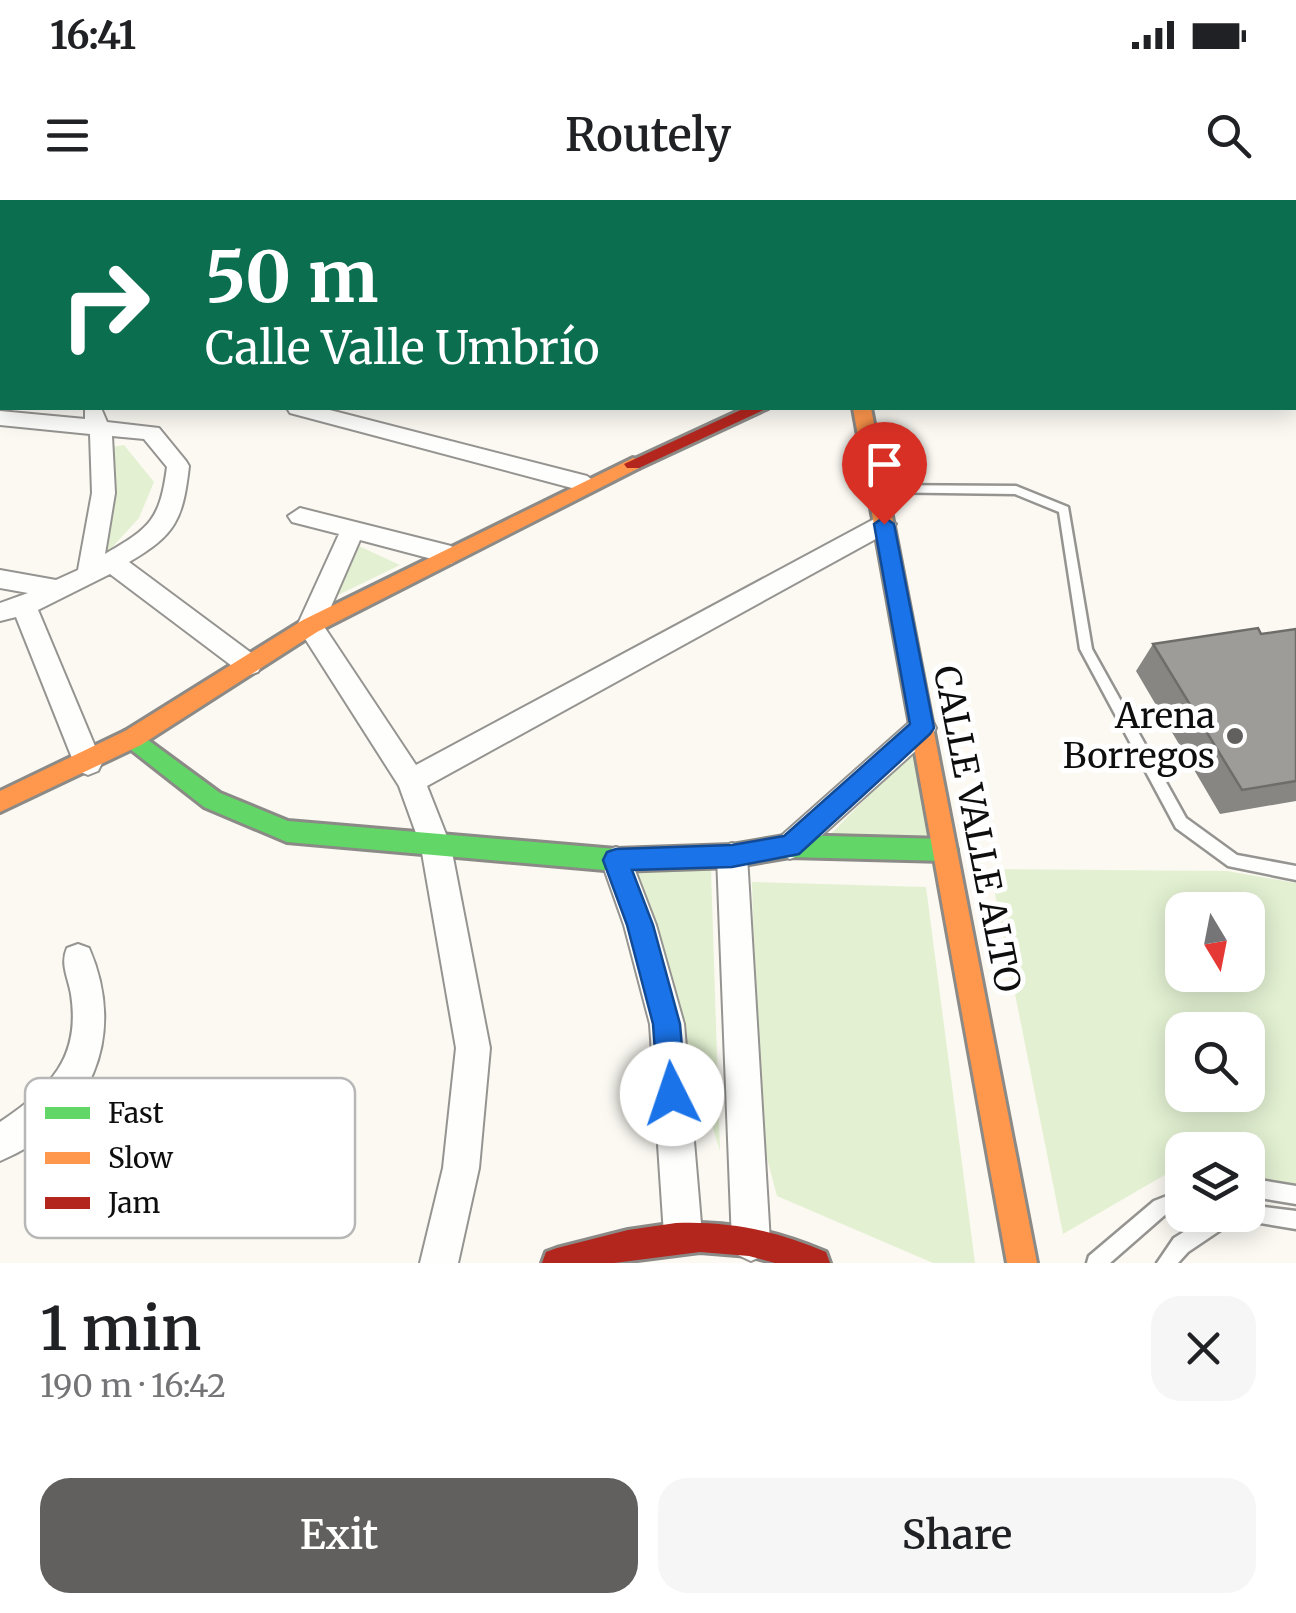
<!DOCTYPE html>
<meta charset="utf-8">
<style>
body{margin:0;font-family:Merriweather,serif;background:#f6f6f6;color:#202124;height:100vh;display:flex;flex-direction:column;font-size:38px;white-space:nowrap}
*{box-sizing:border-box;margin:0}
p{font-size:32px;color:#757577}
.icon{flex:none;width:55px;height:55px;fill:none;stroke:currentColor;stroke-width:2;stroke-linecap:round;stroke-linejoin:round}
.map{position:relative;height:1063px;overflow:hidden}
.details{display:flex;flex-direction:column;background:#fff;flex:1}
.details>*{flex:none}
.hud{position:absolute;left:0px;top:0px;width:1298px;height:210px;box-shadow:0 5px 25px #0003;background:#0b6e4f;color:#fff;overflow:hidden}
.needle{width:65px;rotate:170deg}
.tools{position:absolute;left:1165px;top:692px;display:grid;gap:20px}
.tools a{display:grid;place-items:center;width:100px;height:100px;border-radius:20px;background:#fff;box-shadow:0 5px 25px #0003;font-size:50px}
.pin{position:absolute;display:grid;place-items:center;width:85px;height:85px;color:#fff;margin:-102px -42px;border-radius:50% 50% 50% 0;rotate:-45deg;box-shadow:0 0 10px #0007}
.pin .icon{rotate:45deg}
.me{position:absolute;width:110px;margin:-55px;rotate:356deg;stroke-linejoin:round;filter:drop-shadow(0 0 8px #0008)}
.turn{display:flex;align-items:center;gap:35px;height:210px;padding:0 40px;font-size:45px}
.turn .icon{width:130px;height:130px;stroke-width:2.5}
.turn b{display:block;font-size:70px;line-height:85px}
.round{display:grid;place-items:center;flex:none;width:105px;height:105px;border-radius:30px;background:#f6f6f6}
.headline{display:flex;align-items:center;justify-content:space-between;height:170px;padding:0 40px}
h1{font-size:60px;font-weight:600;line-height:75px}
.cta{display:flex;gap:20px;margin-top:auto;padding:20px 40px}
.cta a{flex:1;height:115px;border-radius:30px;background:#61605e;color:#fff;font-size:40px;font-weight:600;line-height:115px;text-align:center}
.cta a+a{background:#f6f6f6;color:#202124}
.status{display:flex;justify-content:space-between;align-items:center;height:70px;padding:0 50px;background:#fff;direction:ltr}
.status svg{height:28px;fill:currentColor}
header{display:flex;justify-content:space-between;align-items:center;height:130px;padding:0 40px;background:#fff;font-size:45px;font-weight:600}
.map>svg:first-child{display:block}
.green{fill:#e3f1d2;fill-rule:evenodd}
.lines{fill:none;stroke-linecap:round;stroke-linejoin:round}
.lane-casing{stroke:#959491;stroke-width:5}
.street-casing{stroke:#959491;stroke-width:4}
.fast-casing{stroke:#8b8a87;stroke-width:6}
.slow-casing{stroke:#8b8a87;stroke-width:6}
.jam-casing{stroke:#8b8a87;stroke-width:6}
.lane{fill:#fefefd;fill-rule:evenodd}
.street{fill:#fefefd;fill-rule:evenodd}
.fast{fill:#63d668;fill-rule:evenodd}
.slow{fill:#ff974d;fill-rule:evenodd}
.jam{fill:#b3261e;fill-rule:evenodd}
.wall{fill:#888683}
.building{fill:#9e9c98;stroke:#6f6d6a;stroke-width:2.5}
.route{fill:#1a73e8;stroke:#114b97;stroke-width:2.5}
.poi-dot{fill:#61605e;stroke:#fff;stroke-width:4}
.labels{text-anchor:middle;stroke-width:10;stroke-linejoin:round;paint-order:stroke}
.poi-label{font-size:35px;fill:#0e0e0e;stroke:#fff;text-anchor:end}
.street-label{font-size:35px;fill:#0e0e0e;stroke:#fff}
.key{fill:#fff;stroke:#b7b7b7;stroke-width:2.5}
.key-label{font-size:28px;fill:#0e0e0e}
</style>
<div class="status"><b>16:41</b><svg viewBox="0 0 49 12"><path d="M0 12V9h3v3zM5 12V6h3v6zM10 12V3h3v9zM15 12V0h3v12zM26 1h20v11H26zM47 4h2v5h-2z"/></svg></div>
<header><svg class="icon" aria-label="menu" viewBox="0 0 24 24"><path d="M4 6h16M4 12h16M4 18h16"/></svg>Routely<svg class="icon" aria-label="search" viewBox="0 0 24 24"><circle cx="10" cy="10" r="6"/><path d="M15 15l6 6"/></svg></header>
<div class="map">
<svg width="1296" height="1063" viewBox="0 0 1296 1063">
<rect width="100%" height="100%" fill="#fbf9f2"/>
<!-- green -->
<path class="green" d="M124,245l30,37 -15,36 -33,36 5,-107z
M350,342l50,23 -72,35z
M915,548l14,89 -102,1z
M632,665l79,3 9,283z
M990,669l237,2 69,12v309l-48,-12v-30h-66v15l-119,69zM1182,710h66v65h-66zM1182,830h66v65h-66z
M752,682l174,5 49,376h-42l-156,-67 -19,-72z"/>
<g class="lines">
<!-- lane casing -->
<g class="lane-casing">
<path id="lane" d="M613,0h22l2,2h-20z
M877,285l139,1 52,21 24,142 94,169 51,37 59,11v14l-68,-14 -52,-38 -96,-179 -21,-137 -44,-18 -142,-2 -2,-3z
M1248,978l48,8v18l-48,-8z
M1182,990v18l-16,6 -56,49h-23l2,-7 65,-55z
M1248,1005l48,6v18l-54,-9 -3,-5h9z
M1211,1015h26l-3,6 -46,31 -10,11h-21l17,-25z"/>
</g>
<!-- street casing -->
<g class="street-casing">
<path id="street" d="M222,0h50l2,2h-50z
M0,113l2,1v13l-2,-1z
M85,208h16l6,14 52,6 27,33 3,5c-6,53 -13,69 -60,96l129,96 4,7 -4,7 -9,3 -9,-3 -130,-98 -72,36 64,153 -4,8 -10,4 -10,-4 -4,-8 -58,-146 -16,4v-18l28,-10 -28,-5v-18l56,10 22,-10 14,-77 -2,-59 -90,-9v-14l85,8zM112,236l32,3 23,28c-7,53 -17,61 -62,87l10,-61z
M287,208h35l265,68 11,8 -11,8 -297,-79z
M300,308l151,38 12,9 -12,9 -91,-24 -37,85 93,140 460,-247 8,-2 12,8 -4,6 -465,256 24,61 39,201 -11,120 -21,95h-38l23,-95 13,-120 -35,-201 -22,-61 -102,-160 42,-92 -47,-12 -4,-6z
M922,517l10,3 4,8 -4,8 -132,119 -10,4 -10,-4 -5,-9 5,-9 132,-117z
M732,643l11,4 4,9 23,386 -6,13 -13,6 -13,-6 -6,-13 -15,-386 4,-9z
M616,647l11,4 4,9 25,65 28,99 18,211 -6,13 -13,6 -13,-6 -6,-13 -14,-211 -26,-99 -23,-65 4,-9z
M78,744l11,4c39,89 1,176 -89,213v-39c50,-34 81,-64 71,-128 -3,-17 -11,-30 -4,-46z"/>
</g>
<!-- fast casing -->
<g class="fast-casing">
<path id="fast" d="M133,529l87,64 68,28 328,28 116,-4 58,-10 155,4 9,3 3,8 -3,8 -9,3 -155,-4 -58,10 -116,4 -329,-29 -83,-35 -79,-62 -3,-7 3,-7z"/>
</g>
<!-- slow casing -->
<g class="slow-casing">
<path id="slow" d="M853,208h18l166,855h-30z
M633,258l6,2v8l-322,164 -176,113 -141,67v-21l125,-60 178,-111z"/>
</g>
<!-- jam casing -->
<g class="jam-casing">
<path id="jam" d="M745,208h23l-129,60h-12l-3,-4z
M676,1023c55,-2 100,8 150,29l4,11h-55l-26,-7 -49,-4 -86,11h-72l4,-11 11,-4 71,-18z"/>
</g>
<!-- lane -->
<use href="#lane" class="lane"/>
<!-- street -->
<use href="#street" class="street"/>
<!-- fast -->
<use href="#fast" class="fast"/>
<!-- slow -->
<use href="#slow" class="slow"/>
<!-- jam -->
<use href="#jam" class="jam"/>
</g>
<!-- wall -->
<path class="wall" d="M1296,429v172l-76,13 -84,-143 17,-27 108,-10z"/>
<!-- building -->
<path class="building" d="M1258,428l3,6 35,-5v152l-54,9 -89,-146z"/>
<!-- route -->
<path class="route" d="M884,317l10,7 40,204 -4,6 -131,120 -67,13 -100,3 21,55 27,99 6,70 -4,10 -10,4 -10,-4 -4,-10 -5,-70 -26,-99 -24,-65 4,-8 9,-3 116,-4 52,-9 126,-112 -36,-200z"/>
<!-- markers -->
<circle class="poi-dot" cx="1235" cy="536" r="10"/>
<g class="labels">
<!-- poi labels -->
<g class="poi-label">
<text x="1215" y="528">Arena<tspan x="1215" dy="40">Borregos</tspan></text>
</g>
<!-- street labels -->
<g class="street-label">
<text transform="translate(977 629) rotate(79)" y="12">CALLE VALLE ALTO</text>
</g>
</g>
<!-- legend -->
<rect x="25" y="878" width="330" height="160" rx="15" class="key"/>
<rect x="45" y="907" width="45" height="12" fill="#63d668"/>
<rect x="45" y="952" width="45" height="12" fill="#ff974d"/>
<rect x="45" y="997" width="45" height="12" fill="#b3261e"/>
<g class="key-label">
<text x="108" y="923">Fast</text>
<text x="108" y="968">Slow</text>
<text x="108" y="1013">Jam</text>
</g>
</svg>
<div class="tools">
<a><svg class="needle" viewBox="-14 -14 28 28"><path d="M0-13l5 13h-10z" fill="#e53935"/><path d="M0 13l5-13h-10z" fill="#757577"/></svg></a>
<a><svg class="icon" aria-label="search" viewBox="0 0 24 24"><circle cx="10" cy="10" r="6"/><path d="M15 15l6 6"/></svg></a>
<a><svg class="icon" aria-label="layers" viewBox="0 0 24 24"><path d="M12 4l9 5-9 5-9-5zM3 14l9 5 9-5"/></svg></a>
</div>
<div class="pin" style="left:884px;top:324px;background:#d93025"><svg class="icon" aria-label="arrive" viewBox="0 0 24 24"><path d="M6 21V4h12l-3 4 3 4H6"/></svg></div>
<svg class="me" style="left:672px;top:894px" viewBox="-20 -20 40 40"><circle r="19" fill="#fff"/><path d="M0-13L10 11 0 6-10 11z" fill="#1a73e8"/></svg>
<div class="hud">
<div class="turn"><svg class="icon" aria-label="right" viewBox="0 0 24 24"><path d="M7 20v-9h11M14 6l5 5-5 5"/></svg><div><b>50 m</b>Calle Valle Umbrío</div></div>
</div>
</div>
<section class="details">
<div class="headline"><div><h1>1 min</h1><p>190 m · 16:42</p></div><a class="round"><svg class="icon" aria-label="close" viewBox="0 0 24 24"><path d="M6 6l12 12M18 6L6 18"/></svg></a></div>
<div class="cta"><a>Exit</a><a>Share</a></div>
</section>
